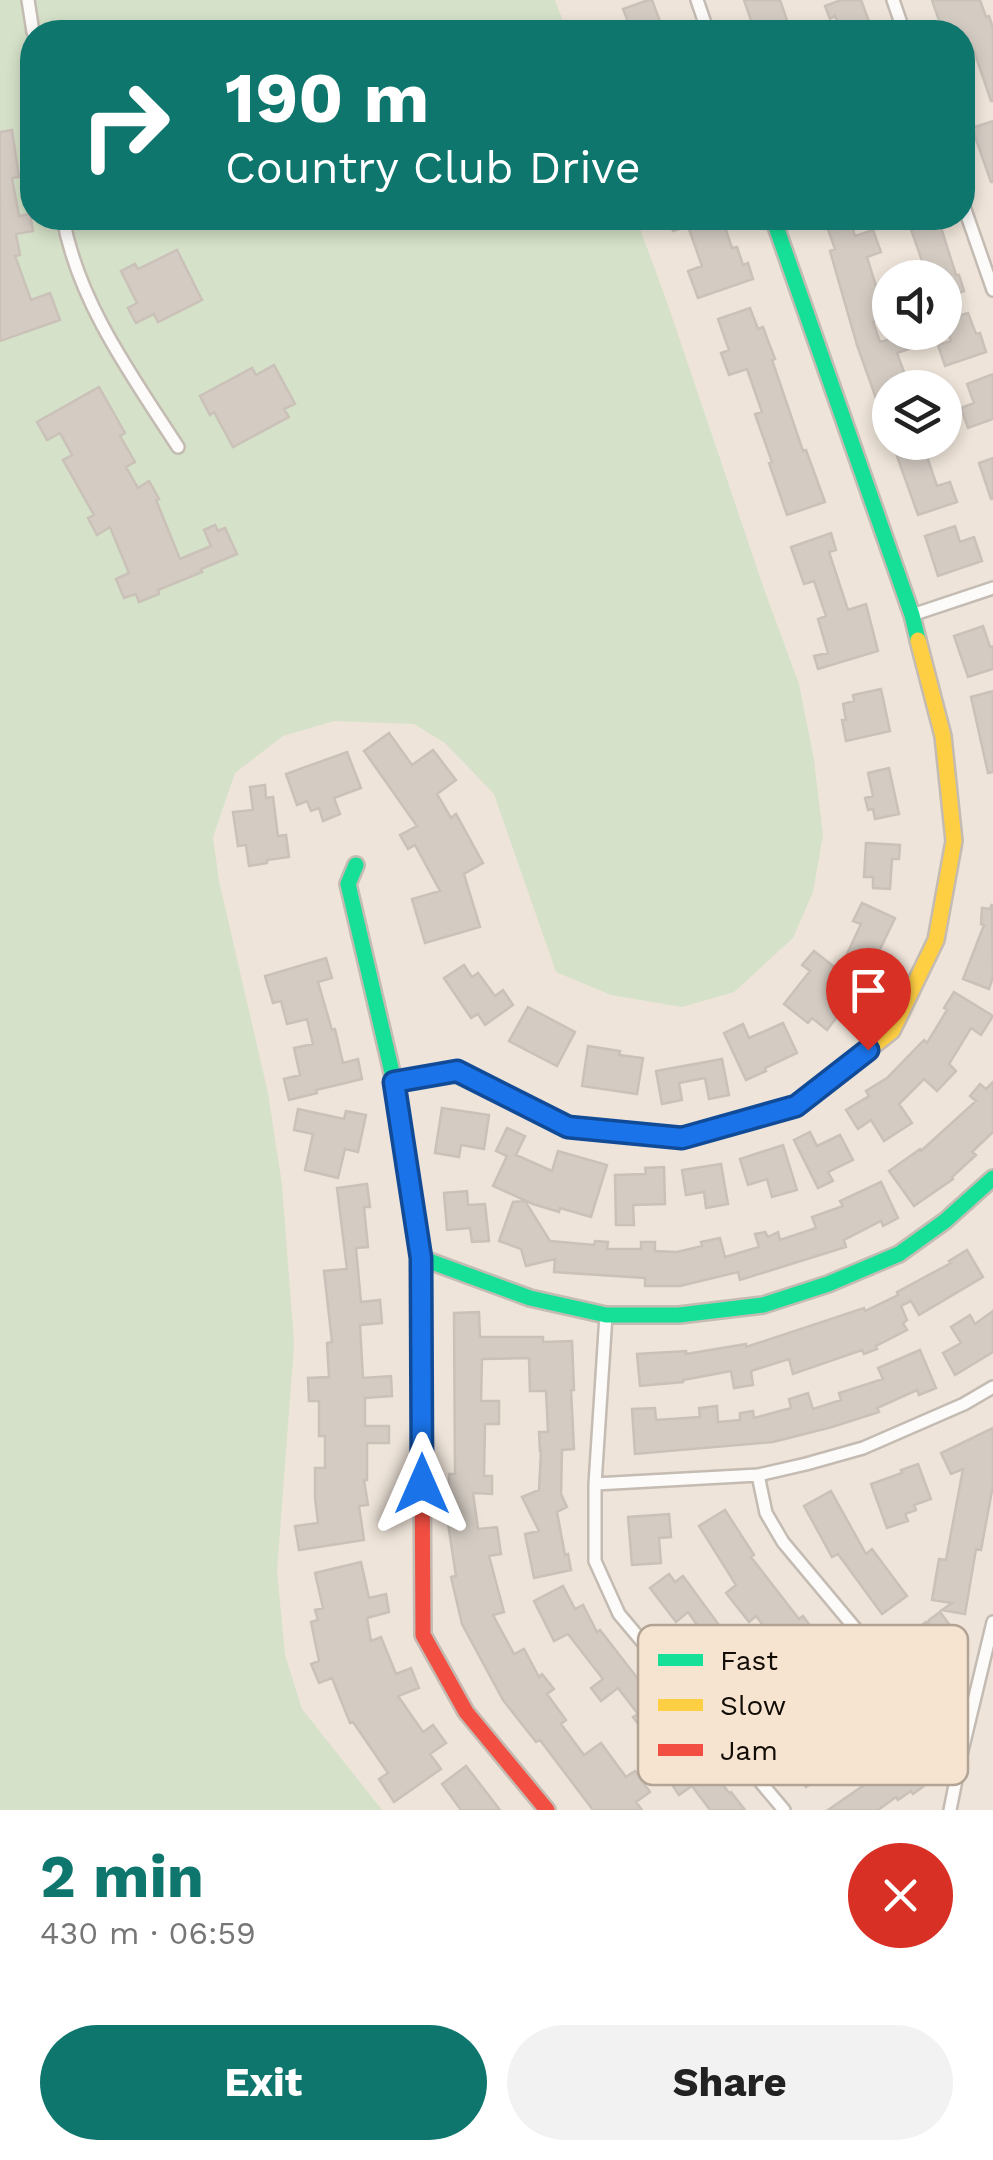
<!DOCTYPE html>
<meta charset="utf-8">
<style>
body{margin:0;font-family:"Work Sans",sans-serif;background:#f2f2f2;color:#222;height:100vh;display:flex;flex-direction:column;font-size:38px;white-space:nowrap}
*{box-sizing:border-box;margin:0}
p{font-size:32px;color:#767676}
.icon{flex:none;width:55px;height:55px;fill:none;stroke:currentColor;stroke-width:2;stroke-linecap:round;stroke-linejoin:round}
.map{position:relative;height:1810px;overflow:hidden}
.details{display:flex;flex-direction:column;background:#fff;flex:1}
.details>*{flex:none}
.banner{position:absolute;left:20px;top:20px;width:955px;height:210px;border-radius:40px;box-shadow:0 5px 15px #0003;background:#0f766e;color:#fff;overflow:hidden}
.fabs{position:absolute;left:872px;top:260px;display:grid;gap:20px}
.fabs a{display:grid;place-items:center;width:90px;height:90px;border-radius:50%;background:#fff;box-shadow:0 5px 15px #0003;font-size:50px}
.pin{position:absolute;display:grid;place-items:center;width:85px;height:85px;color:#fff;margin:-102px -42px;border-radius:50% 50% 50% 0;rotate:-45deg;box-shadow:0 0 10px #0007}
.pin .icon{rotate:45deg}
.me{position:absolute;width:110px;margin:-55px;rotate:0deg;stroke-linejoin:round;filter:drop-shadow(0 0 8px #0008)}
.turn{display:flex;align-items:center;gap:35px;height:210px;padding:0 40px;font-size:45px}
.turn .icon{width:130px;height:130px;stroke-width:2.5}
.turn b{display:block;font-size:70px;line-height:85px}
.round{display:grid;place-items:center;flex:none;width:105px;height:105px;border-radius:52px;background:#f2f2f2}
.head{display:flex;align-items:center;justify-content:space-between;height:170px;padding:0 40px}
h1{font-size:60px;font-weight:700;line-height:75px;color:#0f766e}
.action{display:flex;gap:20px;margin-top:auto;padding:20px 40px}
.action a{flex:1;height:115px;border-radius:60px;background:#0f766e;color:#fff;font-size:40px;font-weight:700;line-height:115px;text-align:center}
.action a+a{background:#f2f2f2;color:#222}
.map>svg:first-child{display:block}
.green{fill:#d5e1c8}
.building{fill:#d4ccc3;stroke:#cac1b9;stroke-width:2.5;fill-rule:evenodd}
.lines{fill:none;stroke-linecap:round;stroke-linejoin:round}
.street-casing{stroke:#c4bbb3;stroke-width:16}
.fast-casing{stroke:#c4bbb3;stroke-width:20}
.slow-casing{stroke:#c4bbb3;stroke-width:20}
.jam-casing{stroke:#c4bbb3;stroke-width:20}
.street{stroke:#fcfbf9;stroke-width:11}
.fast{stroke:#16e098;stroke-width:15}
.slow{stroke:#ffcf43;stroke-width:15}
.jam{stroke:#f24e42;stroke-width:15}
.route-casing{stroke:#114b97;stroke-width:25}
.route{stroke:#1a73e8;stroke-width:18}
.key{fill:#f6e4d1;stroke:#b2a394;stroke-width:2.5}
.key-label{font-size:28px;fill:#120c07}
</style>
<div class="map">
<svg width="993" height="1810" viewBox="0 0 993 1810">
<rect width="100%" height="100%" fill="#eee4d9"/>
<!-- green -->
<path class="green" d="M0,0h555l12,32h-535v186h604l32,87 96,284 35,95 15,76 9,75 -10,57 -20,46 -59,54 -52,15 -71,-12 -55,-23 -62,-178 -49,-51 -31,-19 -80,-3 -51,15 -48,37 -22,64 6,44 49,212 14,92 12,159 -17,227 8,84 17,54 80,101h-382z"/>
<!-- building -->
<path class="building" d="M648,0h4l12,32h-32l-9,-23z
M744,0h36l11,32h-36z
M841,0h20l12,32h-32l-6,-16 -5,3 -5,-13z
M932,0h48l6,17 3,-1 4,12v73h-2l-18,-53 -11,3v-19h-19z
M993,121v61h-2l-19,-54z
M12,130l7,47 -7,1 7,38 11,-2 3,17 -17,3 4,21 -5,1 16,44 19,-7 10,27 -60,21v-209z
M668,218h54l10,30 5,-1 6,18 5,-2 5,16 -55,19 -10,-27 14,-5 -14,-40 -15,5z
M824,218h25l6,18 18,-6 8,22 -14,5 19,61 -13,4 7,20 36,-10 4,13 -23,8 11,30 -18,5v44h-2l-31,-87 -27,-94 5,-2z
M907,218h31l18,57h3l5,16 -19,7v-20h-17z
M177,250l25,50 -44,22 -4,-8 -18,9 -8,-15 9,-5 -16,-32 14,-7 3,5z
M750,308l8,21 5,-2 4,11 8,21 -3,1 31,91 3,-1 19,52 -38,13 -18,-52 3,-1 -17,-48 7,-2 -15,-43 -18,6 -8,-22 8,-3 -11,-31z
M968,313l8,21 4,-1 6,19 -41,14 -7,-21 13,-4 -6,-21z
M274,365l21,39 -11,5 5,8 -56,30 -19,-35 -4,3 -10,-19 52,-28 4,7z
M993,374v45l-25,9 -7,-20 13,-5 -7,-19z
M99,387l26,46 -5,3 15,26 -9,5 12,21 11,-7 10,18 -3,1 24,59 31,-13 -7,-16 11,-5 3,6 7,-3 12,26 -36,15 1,3 -44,18 1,4 -20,8 -3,-8 -12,4 -8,-19 13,-6 -19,-46 -13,8 -9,-17 6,-3 -31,-55 9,-5 -12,-22 -13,7 -10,-18z
M892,442h30l15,44 13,-4 7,20 -39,13z
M993,458v41h-2l-12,-36z
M955,526l5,16 14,-5 8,24 -44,15 -13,-40z
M831,533l5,17 -7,2 19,58 18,-6 12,47 -60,18 -4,-13 14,-3 -10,-34 8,-3 -12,-35 -10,3 -13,-37z
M983,626l7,21 3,-1v23l-25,8 -14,-41z
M881,689l9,42 -44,10 -4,-21h4l-3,-16 11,-3 -1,-6z
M993,691v81l-5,1 -17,-76z
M389,733l23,32 21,-15 23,30 -19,14 14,24 5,-4 27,49 -19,11 16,53 -55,16 -13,-44 28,-8 -25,-46 -7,4 -8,-14 17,-9 -53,-75z
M347,752l14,36 -27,10 6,16 -17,7 -4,-13 -8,3 -4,-10 -10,4 -11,-31z
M889,768l10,46 -24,5 -2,-10 -5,1 -3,-12 8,-2 -5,-23z
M265,785l1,13 7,-1 5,39 8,-1 3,22 -22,3v3l-18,3 -3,-21 -8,1 -5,-34 20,-2 -3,-23z
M866,843l34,2 -1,14h-7l-2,30 -17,-1v-11h-9z
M862,903l33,15 -23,48 -25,-12 14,-30 -8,-3z
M992,904l1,73 -4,12 -26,-10 21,-54 -3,-1 1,-16 8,1z
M814,951l51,40 -10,12 -5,-3 -23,30 -15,-12 -4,5 -24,-19 26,-33 -8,-6z
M326,958l6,20 -14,4 14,48 3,-1 8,34 15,-4 4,20 -46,11 1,3 -28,7 -5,-21 16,-4 -6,-27 19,-4 -6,-25 -20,5 -6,-23 -8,2 -8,-27z
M464,965l8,12 6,-4 17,23 8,-6 10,15 -28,20 -7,-11 -7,4 -27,-40z
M954,992l39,24 -12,19 -10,-7 -22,36 7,7 -19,20 -13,-12 -25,25 13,19 -28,18 -13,-21 -13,9 -12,-19 23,-14 -3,-5 21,-13 37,-38 3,3 20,-33 -3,-2z
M528,1007l47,25 -18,34 -48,-25z
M783,1023l14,30 -32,15 1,3 -20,9 -22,-47 19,-9 6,14z
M588,1046l32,5 -1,4 24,3 -6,36 -55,-8z
M722,1059l7,36 -20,4 -4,-21 -26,5 3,17 -20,4 -6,-33z
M993,1082v50l-21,20 4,3 -24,22 1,2 -39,27 -25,-35 31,-22 1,2 55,-50 -6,-5 10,-12 6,5z
M442,1108l47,7 -5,34 -23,-4 -2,12 -24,-4z
M298,1109l46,10 2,-8 20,4 -8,37 -13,-3 -7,29 -33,-8 8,-36 -19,-4z
M507,1128l18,8 -9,19 36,16 6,-20 49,14 -16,52 -31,-9 -1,4 -26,-8 -40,-18 14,-30 -11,-5z
M810,1132l7,14 23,-11 13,25 -25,12 5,9 -15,7 -24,-48z
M783,1145l14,45 -25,7 -5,-18 -19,6 -8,-26z
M721,1164l7,40 -22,4 -2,-16 -18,3 -4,-25z
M664,1167l1,37 -32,1 1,20h-18l-1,-50 31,-1 -1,-6z
M881,1182l17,36 -15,8 -2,-5 -37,19 2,7 -106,33 -2,-8 -58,14h-35v-8l-91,-6 1,-13 -29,7 -5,-17 -22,-8 14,-39 12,-1 25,40 44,4 1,-4 13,1 -1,7h34v-7h14v9l22,1 25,-6 -1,-4 19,-4 5,19 34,-10 -4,-13 10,-2 3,5 10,-5 2,8 36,-12 -4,-11 31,-11 -3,-5z
M367,1184l3,23h-6l4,40 -12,1 5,54 19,-2 2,23 -22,2 3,53 28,-2 1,20 -27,2v28h24v17h-22v37h-3l4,25 -9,1 5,34 -65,10 -4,-24 23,-3 -3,-25v-30h10v-32h-6v-35h-10l-1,-23 21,-1 -2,-34 5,-1 -8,-71 23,-2 -10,-81z
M467,1191l1,14 17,-1 4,37 -17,1 -2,-14 -23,2 -3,-37z
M967,1250l16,27 -64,38 -8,-14 -10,5 6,14 -4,3 4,7 -31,16 1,3 -13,5 -2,-4 -69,24 -4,-15 -38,12 2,14 -19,3 -3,-17 -48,9v2l-43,4 -3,-32 49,-3v3l60,-10v3l118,-39 1,3 33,-16 -1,-3 54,-29 -2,-2z
M993,1311v41l-38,23 -12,-22 18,-10 -10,-16 19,-12 5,9z
M479,1312l1,25h63v5l29,-1 2,49h-3l3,59 -12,1 -1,44 6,13 -10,5 8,43 3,-1 3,16 -37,8 -9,-44 14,-3 -17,-34 17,-7 2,-39h-1l-1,-19h9l-2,-41h-16l-1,-33 -47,1 -1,42h18v23h-14l-1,52h8v18l-19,-1 5,36 19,-2 4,27 -12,2 15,56 -11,3 21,39 10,-5 15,28 3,-3 12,15 -7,5 19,26 -5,4 23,31 17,-12 25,34 9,-6 15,21 -14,10 6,8h-49l-53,-70 -4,2 -33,-42 -41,-76 -11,-47 5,-1 -10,-66h3v-36h6l-1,-161z
M920,1350l16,38 -17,7 -2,-5 -40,18 2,4 -47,15 -59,15 -138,12 -3,-45 23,-1 1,12 44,-3 -1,-9 18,-2 1,16 22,-2v-7l13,-2 1,7 37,-10 -2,-9 19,-6 5,16 28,-9 -2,-7 44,-14 -5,-11z
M993,1428v57l-12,65 -5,-1 -11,65 -23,-4 10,-7 -20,-3 7,-41 7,1 17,-91 -12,5 -10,-21z
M918,1464l13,35 -17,6 2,5 -11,4 3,7 -21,7 -16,-44 31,-11 -1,-3z
M831,1491l35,63 6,-5 35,47 -25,18 -44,-60 -6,3 -28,-51z
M725,1510l29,45 -3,2 48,62 4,-3 42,57 4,-3 39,60 5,-3 11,15 -5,3 14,21 8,-5 10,14 -10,6 3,5 -11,8 -2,-3 -13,9 -2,-3 -18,13h-50l52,-36 -25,-36 -8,5 -16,-23 -24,18 15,21 12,-9 8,11 -36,26 -80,-106 -3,3 -30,-40 11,-9 -16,-23 -12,10 -26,-34 19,-14 6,8 8,-6 74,101 11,-8 9,12 18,-14 -39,-51 -7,6 -23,-29 10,-8 -37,-59zM824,1672l18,28 -51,33 -16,-23z
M669,1514l2,23 -12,1 2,25 -29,2 -4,-48z
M361,1562l8,36 17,-4 3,18 -22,6 4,23 10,-4 15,37 15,-6 8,20 -21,8 25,36 10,-7 13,18 -16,11 11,15 -47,33 -15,-23 9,-6 -35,-51 -3,1 -18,-45 -13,5 -8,-19 8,-3 -8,-39 7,-2 -3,-10 8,-2 -8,-35z
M563,1586l12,23 8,-4 14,27 3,-2 83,107 4,-3 42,59 2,-1 14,18h-35l-18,-24 -13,9 -11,-16 10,-8 -22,-31 -4,3 -19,-26 5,-3 -20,-26 -17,13 -10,-13 12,-9 -35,-45 -14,7 -20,-40z
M940,1612l24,32 -22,16 10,14 -15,11 -34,-46 23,-17 2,2 1,-4z
M466,1766l34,44h-39l-19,-26z"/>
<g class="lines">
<!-- street casing -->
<g class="street-casing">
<path id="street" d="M28,0l5,32
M697,0l11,32
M893,0l11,32
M962,201l31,89
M63,218c15,84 69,158 115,229
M912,615l81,-27
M606,1315l-11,169v77l24,53 165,196
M758,1475l8,38 17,29 178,213
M595,1484l163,-9 48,-11 57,-16 101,-44 29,-17
M950,1810l11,-55 32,-133"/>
</g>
<!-- fast casing -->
<g class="fast-casing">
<path id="fast" d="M773,218l139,397 6,25
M356,865l-8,19 46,197 27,177 1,199
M394,1081l63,-10 111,56 114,11 115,-32 51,-40
M421,1258l109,40 76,17h73l84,-10 65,-21 71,-30 46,-33 48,-43"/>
</g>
<!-- slow casing -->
<g class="slow-casing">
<path id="slow" d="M848,1066l44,-35 44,-91 18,-99 -11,-105 -25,-96"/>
</g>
<!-- jam casing -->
<g class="jam-casing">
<path id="jam" d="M422,1457l1,178 43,77 81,98"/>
</g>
<!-- street -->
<use href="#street" class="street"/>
<!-- fast -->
<use href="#fast" class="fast"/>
<!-- slow -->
<use href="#slow" class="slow"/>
<!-- jam -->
<use href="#jam" class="jam"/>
</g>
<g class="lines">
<!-- route casing -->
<g class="route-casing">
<path id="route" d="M422,1484l-1,-226 -27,-176 63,-11 111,56 114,11 114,-32 72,-56"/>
</g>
<!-- route -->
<use href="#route" class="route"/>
</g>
<!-- legend -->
<rect x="638" y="1625" width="330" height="160" rx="15" class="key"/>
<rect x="658" y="1654" width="45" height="12" fill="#16e098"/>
<rect x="658" y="1699" width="45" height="12" fill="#ffcf43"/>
<rect x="658" y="1744" width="45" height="12" fill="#f24e42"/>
<g class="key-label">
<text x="720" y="1670">Fast</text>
<text x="720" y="1715">Slow</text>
<text x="720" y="1760">Jam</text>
</g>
</svg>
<div class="fabs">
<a><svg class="icon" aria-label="sound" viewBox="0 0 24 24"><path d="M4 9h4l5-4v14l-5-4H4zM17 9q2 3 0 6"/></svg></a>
<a><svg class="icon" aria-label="layers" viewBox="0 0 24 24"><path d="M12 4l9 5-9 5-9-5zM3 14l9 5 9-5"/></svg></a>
</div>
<div class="pin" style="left:868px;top:1050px;background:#d93025"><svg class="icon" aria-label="arrive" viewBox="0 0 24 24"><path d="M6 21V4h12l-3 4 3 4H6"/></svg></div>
<svg class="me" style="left:422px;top:1484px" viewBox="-20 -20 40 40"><path d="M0-17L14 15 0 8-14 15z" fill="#1a73e8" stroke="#fff" stroke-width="4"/></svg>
<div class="banner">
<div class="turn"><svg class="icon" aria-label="right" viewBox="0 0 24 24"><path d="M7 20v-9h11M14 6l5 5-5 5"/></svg><div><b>190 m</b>Country Club Drive</div></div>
</div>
</div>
<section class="details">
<div class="head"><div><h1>2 min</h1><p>430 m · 06:59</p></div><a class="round" style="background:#d93025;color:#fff"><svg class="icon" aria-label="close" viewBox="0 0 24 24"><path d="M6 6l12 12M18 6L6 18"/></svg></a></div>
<div class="action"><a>Exit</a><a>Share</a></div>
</section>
